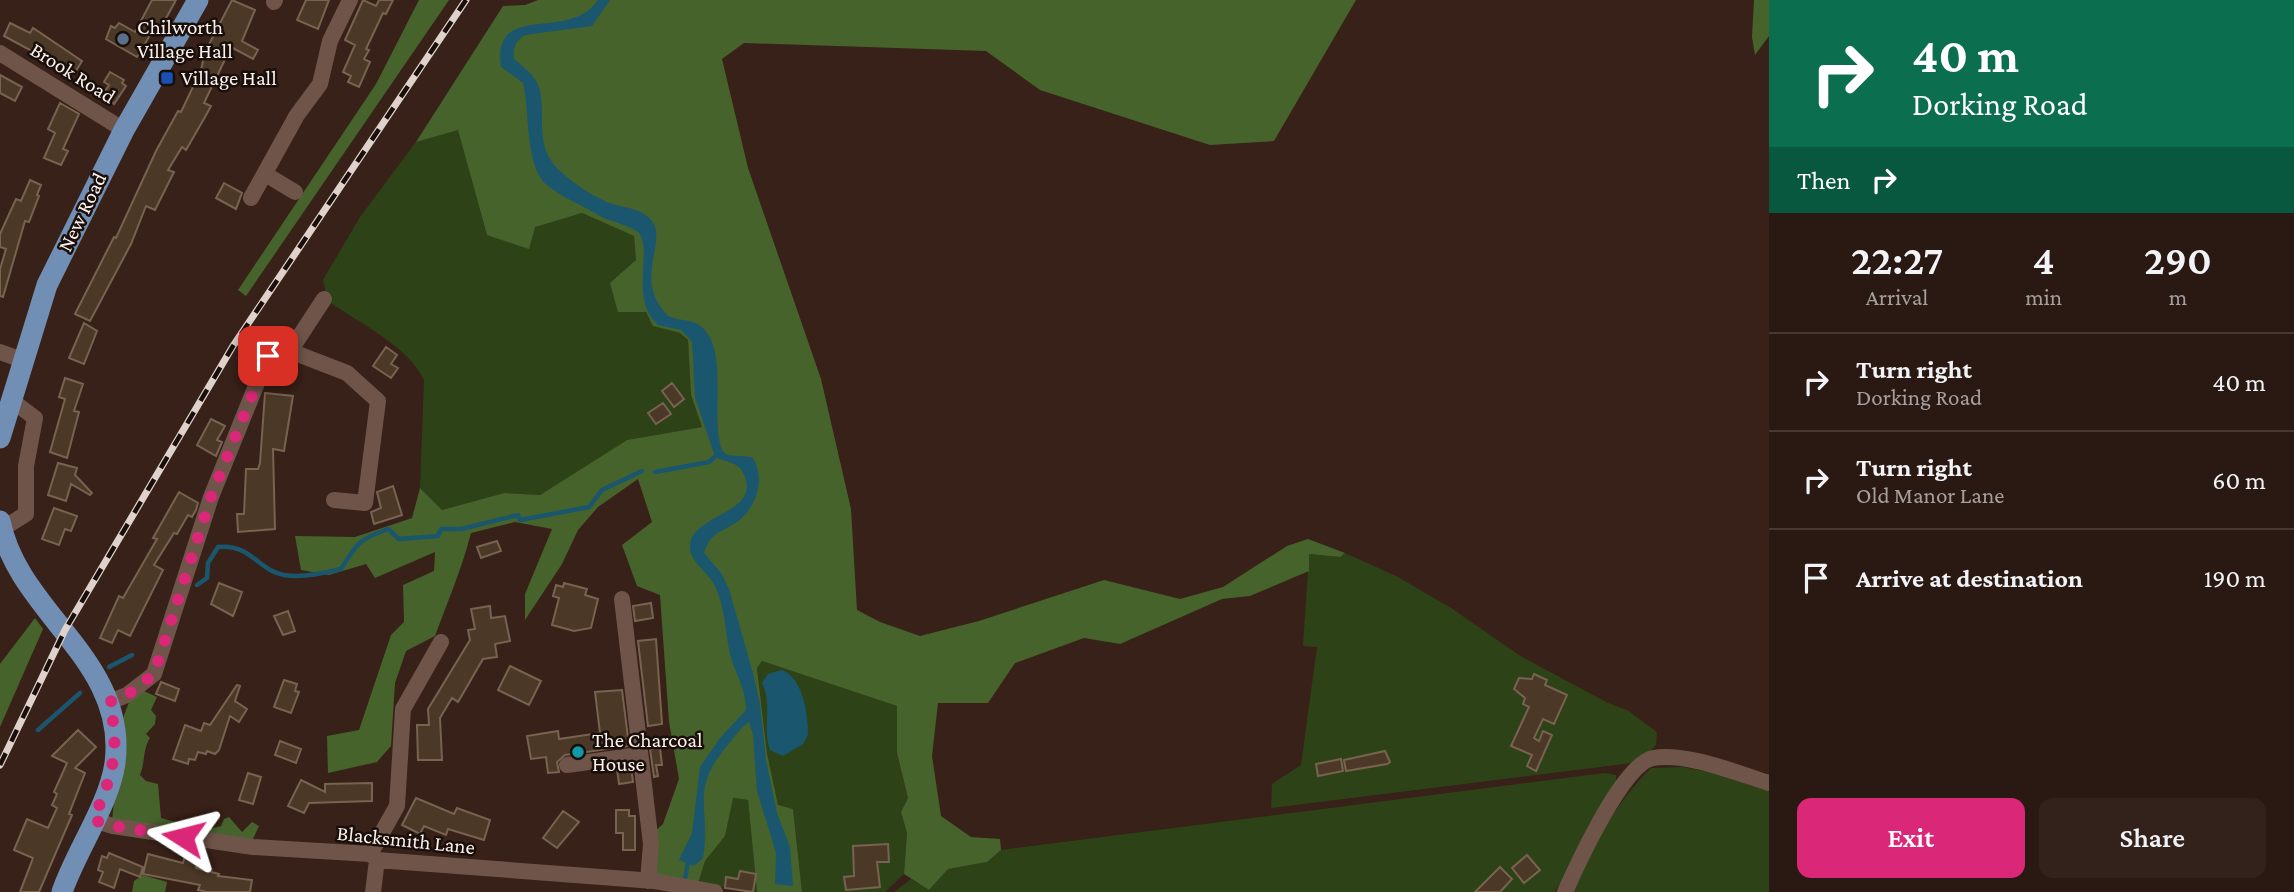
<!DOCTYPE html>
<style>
body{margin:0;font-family:"Crimson Pro",serif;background:#32221b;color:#f1f3f6;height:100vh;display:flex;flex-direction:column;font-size:26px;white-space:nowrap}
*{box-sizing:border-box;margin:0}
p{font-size:23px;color:#a5a09f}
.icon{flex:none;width:38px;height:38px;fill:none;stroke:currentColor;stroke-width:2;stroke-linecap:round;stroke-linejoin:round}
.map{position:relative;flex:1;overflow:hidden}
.drawer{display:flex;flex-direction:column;background:#2a1912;width:525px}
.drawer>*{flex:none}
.guide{background:#0b6e4f;color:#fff;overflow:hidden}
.pin{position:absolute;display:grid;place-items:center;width:60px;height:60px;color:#fff;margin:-30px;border-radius:14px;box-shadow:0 4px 10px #0006}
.me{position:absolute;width:77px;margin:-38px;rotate:279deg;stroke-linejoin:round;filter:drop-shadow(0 0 5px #0008)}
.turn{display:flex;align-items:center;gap:24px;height:147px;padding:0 28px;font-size:32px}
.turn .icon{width:91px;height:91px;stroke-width:2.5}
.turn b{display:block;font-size:49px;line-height:60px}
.then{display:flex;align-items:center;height:66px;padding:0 28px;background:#0003;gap:14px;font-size:26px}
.eta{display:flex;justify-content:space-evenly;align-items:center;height:119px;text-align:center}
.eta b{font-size:42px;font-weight:600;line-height:49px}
.primary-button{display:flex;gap:14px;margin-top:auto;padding:14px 28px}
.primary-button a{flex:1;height:80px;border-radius:14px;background:#db2777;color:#fff;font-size:28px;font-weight:600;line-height:80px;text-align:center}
.primary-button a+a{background:#32221b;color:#f1f3f6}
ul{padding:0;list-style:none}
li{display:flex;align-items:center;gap:21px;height:98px;padding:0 28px;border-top:2px solid #463832}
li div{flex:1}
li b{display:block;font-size:26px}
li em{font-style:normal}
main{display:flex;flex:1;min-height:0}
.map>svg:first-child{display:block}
.green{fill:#2d4317}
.forest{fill:#47632c}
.water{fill:#1a566d}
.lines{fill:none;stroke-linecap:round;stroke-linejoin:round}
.stream{stroke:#1a566d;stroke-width:4.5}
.building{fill:#4b3826;stroke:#786250;stroke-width:2}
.minor{stroke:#6f544a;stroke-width:16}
.major{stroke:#718fb4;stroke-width:21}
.rail-casing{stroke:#dfd1cb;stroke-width:7}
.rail{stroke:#180e0a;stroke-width:4.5;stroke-dasharray:13;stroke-linecap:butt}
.route{stroke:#db2777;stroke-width:12;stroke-dasharray:0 21.6}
.service-dot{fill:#5c6f8a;stroke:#180e0a;stroke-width:2.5}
.transit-dot{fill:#1a4fb4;stroke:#180e0a;stroke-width:2.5}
.culture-dot{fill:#0f9aa8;stroke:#180e0a;stroke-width:2.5}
.labels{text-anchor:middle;stroke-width:5;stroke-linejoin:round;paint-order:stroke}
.poi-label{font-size:21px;fill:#fef1ec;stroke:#180e0a;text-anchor:start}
.street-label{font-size:21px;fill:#fef1ec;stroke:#180e0a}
</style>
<main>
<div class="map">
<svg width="1769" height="892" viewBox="0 0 1769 892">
<rect width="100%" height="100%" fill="#382118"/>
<!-- green -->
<path class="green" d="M458,129l29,106 47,-8 48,-14 52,23 2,24 -18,52h28l8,14 26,7 8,7 3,55 11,32 -75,13 -87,55 -36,-2 -62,17 -22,-22 4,-108c-17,-35 -65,-57 -96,-79l-5,-21 37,-63 56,-75z
M1345,553l53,24 53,31 71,49 86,46 19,7 30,22 -1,13 -16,17 -369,46 1,-24 29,-19 16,-118 -14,-1 6,-92 30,3z
M762,661l135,45v47l11,45 -7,14 6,21 -3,41 -19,18h-83l-9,-83 -15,-3 -11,-53 -10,-86z
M1682,767l33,6 54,16v103h-196c22,-49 40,-86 78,-124z
M1605,773l11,2v9l-52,102h-6l-3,6h-661l17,-13 18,11 19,-21 39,-7 14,-12z
M732,798l16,2 9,92 -59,-8 7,-23 20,-25z"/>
<!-- forest -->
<path class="forest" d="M419,0h30l-203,296 -8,-6 138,-206z
M538,0h818l-82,141 -64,4 -170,-55 -54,-39 -242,-8 -22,16 26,109 73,211 30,130 6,101 23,12 40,14 59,-15 125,-41 76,19 43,-12 64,-41 21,-7 37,14 -5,4 -31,-3v17l-59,25 -28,3 -102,45 -36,-6 -69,25 -27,40h-50l-6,53 9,60 30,21 29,2 1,11 -14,12 -39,7 -19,21 -25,-16 3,-41 -6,-21 7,-14 -11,-45v-47l-135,-45 -5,7 10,85 11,52 15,4 9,83h-45l-9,-92 -15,-2 -8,38 -20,25 -7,23 -43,-7 -1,-45 9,-8 16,-45 -10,-57 -9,-127 -23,-9 -15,-41 30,-23 -14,-43 -40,28 -20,23 -16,34 -37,56v-26l27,-65 -37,-7 -44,11c-9,35 -23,68 -36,103l-29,15 -11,32 -4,63 -14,16 -49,11 -1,-37 32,-6 32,-95 13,-13 -1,-37 31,-14 1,-19 -60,26 -9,-14 -37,11 -28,-5 -6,-34 60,1 57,-19 8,-30 22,22 62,-17 36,2 87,-55 75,-13 -11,-32 -3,-55 -8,-7 -27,-7 -7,-14h-28l-8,-29 26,-23 -2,-24 -52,-23 -47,14 -6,22 -42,-14 -29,-105 -42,12 87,-136 22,-1z
M1754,0h15v36l-14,19 -3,-18z
M35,618l8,11 -43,98v-63z
M135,687l22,10 -6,13 5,6 -1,8 -9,10 4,4c-7,10 -5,25 -10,37l6,6 12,3 3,34 44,12 16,-4 3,-7 5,-2 13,15 10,-10 7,4 -8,17 -139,-21 9,-99z
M143,875l24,7 -2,10h-33l2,-11z"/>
<!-- water -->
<path class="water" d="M598,0h12l-18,26 -67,9c-10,6 -12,13 -11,24 9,8 21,16 25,28 8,25 -6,57 19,82 13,13 33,26 49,33 14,6 35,5 45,19 16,21 -20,59 16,95 10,5 23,3 31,9 32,22 10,91 23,125l5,5 25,2c15,21 4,54 -18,67 -16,9 -24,10 -30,29l17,20 8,16 24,84 7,31 6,56 11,53 13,34 3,39 -18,-2 1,-31 -19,-62 -4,-56 -4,-13c-9,6 -15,16 -22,24 -39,46 -15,62 -24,112l-9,8 -15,-6 13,-27 8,-66 20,-29 26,-28c0,-22 -11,-36 -16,-56 -5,-23 -5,-47 -15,-68 -6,-14 -26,-24 -25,-40 0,-31 69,-32 55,-69 -1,-4 -5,-10 -9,-12 -6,-4 -14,-4 -20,-8l-3,-6 -18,-54 -3,-55 -11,-12 -23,-5c-29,-26 -5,-73 -19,-92 -4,-6 -30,-12 -39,-17 -16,-10 -37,-18 -52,-30 -24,-18 -18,-77 -25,-103l-22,-16c-10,-67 69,-24 97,-67z
M782,670c21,8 26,44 26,65l-5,9 -20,12 -13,-6c-8,-22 3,-46 -8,-67l6,-9z"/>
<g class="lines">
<!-- stream -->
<path class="stream" d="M655,472l54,-10 8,-7
M197,585l10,-7 1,-15 10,-16c34,-3 39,23 66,28 16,3 41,-2 57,-6 17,-26 15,-28 47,-40l11,10 39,-3 3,-7h20l57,-14 2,5 69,-13 13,-17 40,-19
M109,667l23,-12
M38,730l42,-37
M684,884l4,-22"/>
</g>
<!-- building -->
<path class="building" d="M152,0h24l-18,33 -5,-3 -16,27 -31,-18 5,-13 4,2 4,-5 16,9z
M232,0l23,10 -13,31 16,9 -5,9 -22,-12 -27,56 7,3 -6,11 -19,33 -4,-3 -14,23 6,2 -19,38 -9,-4 -15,38 -41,77 -15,-7 39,-77 2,1 40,-87 22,-40 3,1 20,-42 4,-18z
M306,0h23l-11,29 -21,-9z
M363,0l13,6 3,-6h14l-7,14 -3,-1 -17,36 3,1 -5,9 6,3 -11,25 -11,-5 3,-6 -8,-4 12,-27 -10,-5z
M10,23l20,10 3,-5 49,33 -8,13 -70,-38z
M110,72l14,8 -2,3 4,3 -12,18 -12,-8 7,-11 -5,-3z
M0,75l22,12 -7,14 -15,-8z
M60,103l19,11 -16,35 5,2 -7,14 -17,-7 11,-25 -7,-4z
M30,180l11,5 -4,10 2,1 -10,26 -4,-1 -22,76 -3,-1v-27l6,-20 -6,-2v-13l16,-35 5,2z
M224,183l18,10 -6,16 -20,-11z
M84,323l13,8 -13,33 -15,-6z
M386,347l11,8 -6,9 7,4 -7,10 -18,-12z
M65,378l18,6 -9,27 5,1 -12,46 -17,-6 15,-53 -6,-2z
M672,383l12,16 -10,8 -12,-16z
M265,393l28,3 -9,55 -11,-2 2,80 -37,3 -1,-18h7l2,-45h12l2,-6z
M663,403l8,11 -15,10 -8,-11z
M211,419l14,7 -8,14 5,2 -6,14 -19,-11z
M58,463l19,5 -2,7 17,18 -2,2 -19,-11 -5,17 -18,-6z
M393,486l9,29 -28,9 -3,-12 10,-4 -4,-16z
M179,492l19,11 -2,7 -4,7 -4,-2 -11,19 -3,-1 -20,32 9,5 -33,66 -12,-6 -6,13 -12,-5 19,-42 4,2 34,-59 -4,-1z
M54,508l23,8 -6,15 -6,-2 -6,16 -17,-6z
M497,541l4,10 -20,7 -4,-11z
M219,583l23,9 -9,24 -22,-12z
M564,583l23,6 -2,6 13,4 -7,29 -17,3 -22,-6 7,-27 -6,-2 3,-11 7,2z
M651,603l2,15 -18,3 -2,-15z
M490,606l1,12 14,-2 5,25 -15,3 2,13 -14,2 -25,43 -6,-4 -12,20 2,42h-24l-1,-35h12l-1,-16 42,-69 -2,-10 7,-1 -4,-20z
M288,611l7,20 -12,4 -9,-19z
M656,639l6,85 -14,2 -10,-85z
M510,666l31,15 -12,24 -31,-15z
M1534,674l13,6 -2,5 22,10 -13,29 -11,-5 -9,19 5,3 4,-10 9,4 -16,36 -9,-5 5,-11 -21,-9 18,-39 -6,-3 2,-6 -11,-9 5,-11 13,1z
M284,680l13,4 -2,7 4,1 -8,21 -17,-6z
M161,682l18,7 -4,12 -19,-7z
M237,685l3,1 -5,15 12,8 -8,13 -9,-6 -11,34 -4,4 -8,-3 -1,3 -8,-2 -3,8 -6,-1 -1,5 -15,-5 12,-34 16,6 3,-8 6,2z
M622,690l7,56 -64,9 -8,7 2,10 -11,1 -2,-16 -15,2 -4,-23 31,-5 1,8 41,-6 -5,-41z
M78,730l18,17 -21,21 10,5 -16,41 3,1 -33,77h-19l13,-34 -19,-8 13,-31 21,9 9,-20 -5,-3 5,-11 -3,-2 13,-29 -15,-7z
M280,741l21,8 -5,14 -21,-8z
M660,748l2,17h-6l2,11 -4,1 -4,-28z
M1385,751l5,11 -3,2 -41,7 -2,-11z
M1341,759l2,12 -25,5 -2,-12z
M631,767l2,15 -14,2 -2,-15z
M248,773l13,4 -8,27 -14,-4z
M301,780l24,12v-8l47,-1v18l-63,2 -5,10 -16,-7z
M416,798l38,16 3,-6 33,12 -6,20 -36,-11 -2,6 -22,-9 -4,8 -18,-9z
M616,810h13v6h6v34h-12v-17h-7z
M563,811l16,11 -22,26 -14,-10z
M888,844l1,18h-12l3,25 -34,3 -2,-13 10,-1 -1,-30z
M109,853l34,14 -3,10 -20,-8 -6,19 -15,-6 4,-10 -5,-2 4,-14 5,2z
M148,854l35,9 2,-8 13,3 -2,10 23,6 -1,2 34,4 -2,12h-43l-9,-2 2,-5 -57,-11z
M1527,855l13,15 -16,13 -12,-15z
M1500,867l12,12 -12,13h-25z
M740,871l16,3 -3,18 -28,-4 1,-11 12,2z"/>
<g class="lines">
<!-- minor -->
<path class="minor" d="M274,2l1,-2
M0,53l124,77
M265,174l30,18
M251,198l46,-83 23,-31 10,-43 20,-41
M290,351l34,-52
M0,352l22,8
M2,529l24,-15v-48l9,-48 -25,-19
M622,599l29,245 -3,37
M109,702l18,-7 27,-21 57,-177 57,-141 22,-5 57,22 31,28 -13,102 -31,-3
M567,765l72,-10
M93,820l20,6 140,21 117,7 7,6 277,21 61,11
M370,854l27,-48 6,-97 38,-67
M373,892l4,-32
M1565,892c12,-27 58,-128 88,-134 33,-6 84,15 116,25"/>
<!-- major -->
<path class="major" d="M0,438l47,-153 77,-155 74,-130
M0,521c18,92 128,139 115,242 -6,42 -39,88 -53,129"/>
<!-- rail casing -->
<g class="rail-casing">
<path id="rail" d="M0,765l65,-135 168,-284 233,-346"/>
</g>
<!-- rail -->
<use href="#rail" class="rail"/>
</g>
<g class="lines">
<!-- route -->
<path class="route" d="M183,837l-70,-11 -20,-6c19,-43 28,-71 16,-118l18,-7 27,-21 57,-177 57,-141"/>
</g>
<!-- markers -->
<circle class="service-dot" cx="123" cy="39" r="7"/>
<rect class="transit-dot" x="160" y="71" width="14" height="14" rx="3.5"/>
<circle class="culture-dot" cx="578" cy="752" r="7"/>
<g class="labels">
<!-- poi labels -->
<g class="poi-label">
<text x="137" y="34">Chilworth<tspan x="137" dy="24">Village Hall</tspan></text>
<text x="181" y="85">Village Hall</text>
<text x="592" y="747">The Charcoal<tspan x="592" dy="24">House</tspan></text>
</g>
<!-- street labels -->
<g class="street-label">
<text transform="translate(73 73) rotate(32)" y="7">Brook Road</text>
<text transform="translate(82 212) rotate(-64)" y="7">New Road</text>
<text transform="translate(406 840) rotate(6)" y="7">Blacksmith Lane</text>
</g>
</g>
</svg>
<div class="pin" style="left:268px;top:356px;background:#d93025"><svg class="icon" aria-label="arrive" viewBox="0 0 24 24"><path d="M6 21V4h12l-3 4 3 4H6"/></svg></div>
<svg class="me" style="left:183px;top:837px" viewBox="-20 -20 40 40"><path d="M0-17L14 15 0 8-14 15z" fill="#db2777" stroke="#fff" stroke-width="4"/></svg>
</div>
<section class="drawer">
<div class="guide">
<div class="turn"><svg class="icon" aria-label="right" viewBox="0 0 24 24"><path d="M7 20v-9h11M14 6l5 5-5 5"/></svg><div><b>40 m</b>Dorking Road</div></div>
<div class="then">Then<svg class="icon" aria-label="right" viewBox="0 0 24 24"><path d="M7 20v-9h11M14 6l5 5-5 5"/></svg></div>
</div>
<div class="eta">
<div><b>22:27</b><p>Arrival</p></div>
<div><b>4</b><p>min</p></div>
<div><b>290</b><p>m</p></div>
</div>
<ul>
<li><svg class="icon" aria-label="right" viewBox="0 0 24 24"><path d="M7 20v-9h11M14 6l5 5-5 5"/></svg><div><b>Turn right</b><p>Dorking Road</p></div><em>40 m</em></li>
<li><svg class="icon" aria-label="right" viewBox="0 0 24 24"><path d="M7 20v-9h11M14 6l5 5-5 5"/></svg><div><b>Turn right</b><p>Old Manor Lane</p></div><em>60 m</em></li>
<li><svg class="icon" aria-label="arrive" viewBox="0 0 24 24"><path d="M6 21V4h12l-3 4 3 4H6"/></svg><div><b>Arrive at destination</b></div><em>190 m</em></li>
</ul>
<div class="primary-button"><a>Exit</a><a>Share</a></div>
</section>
</main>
